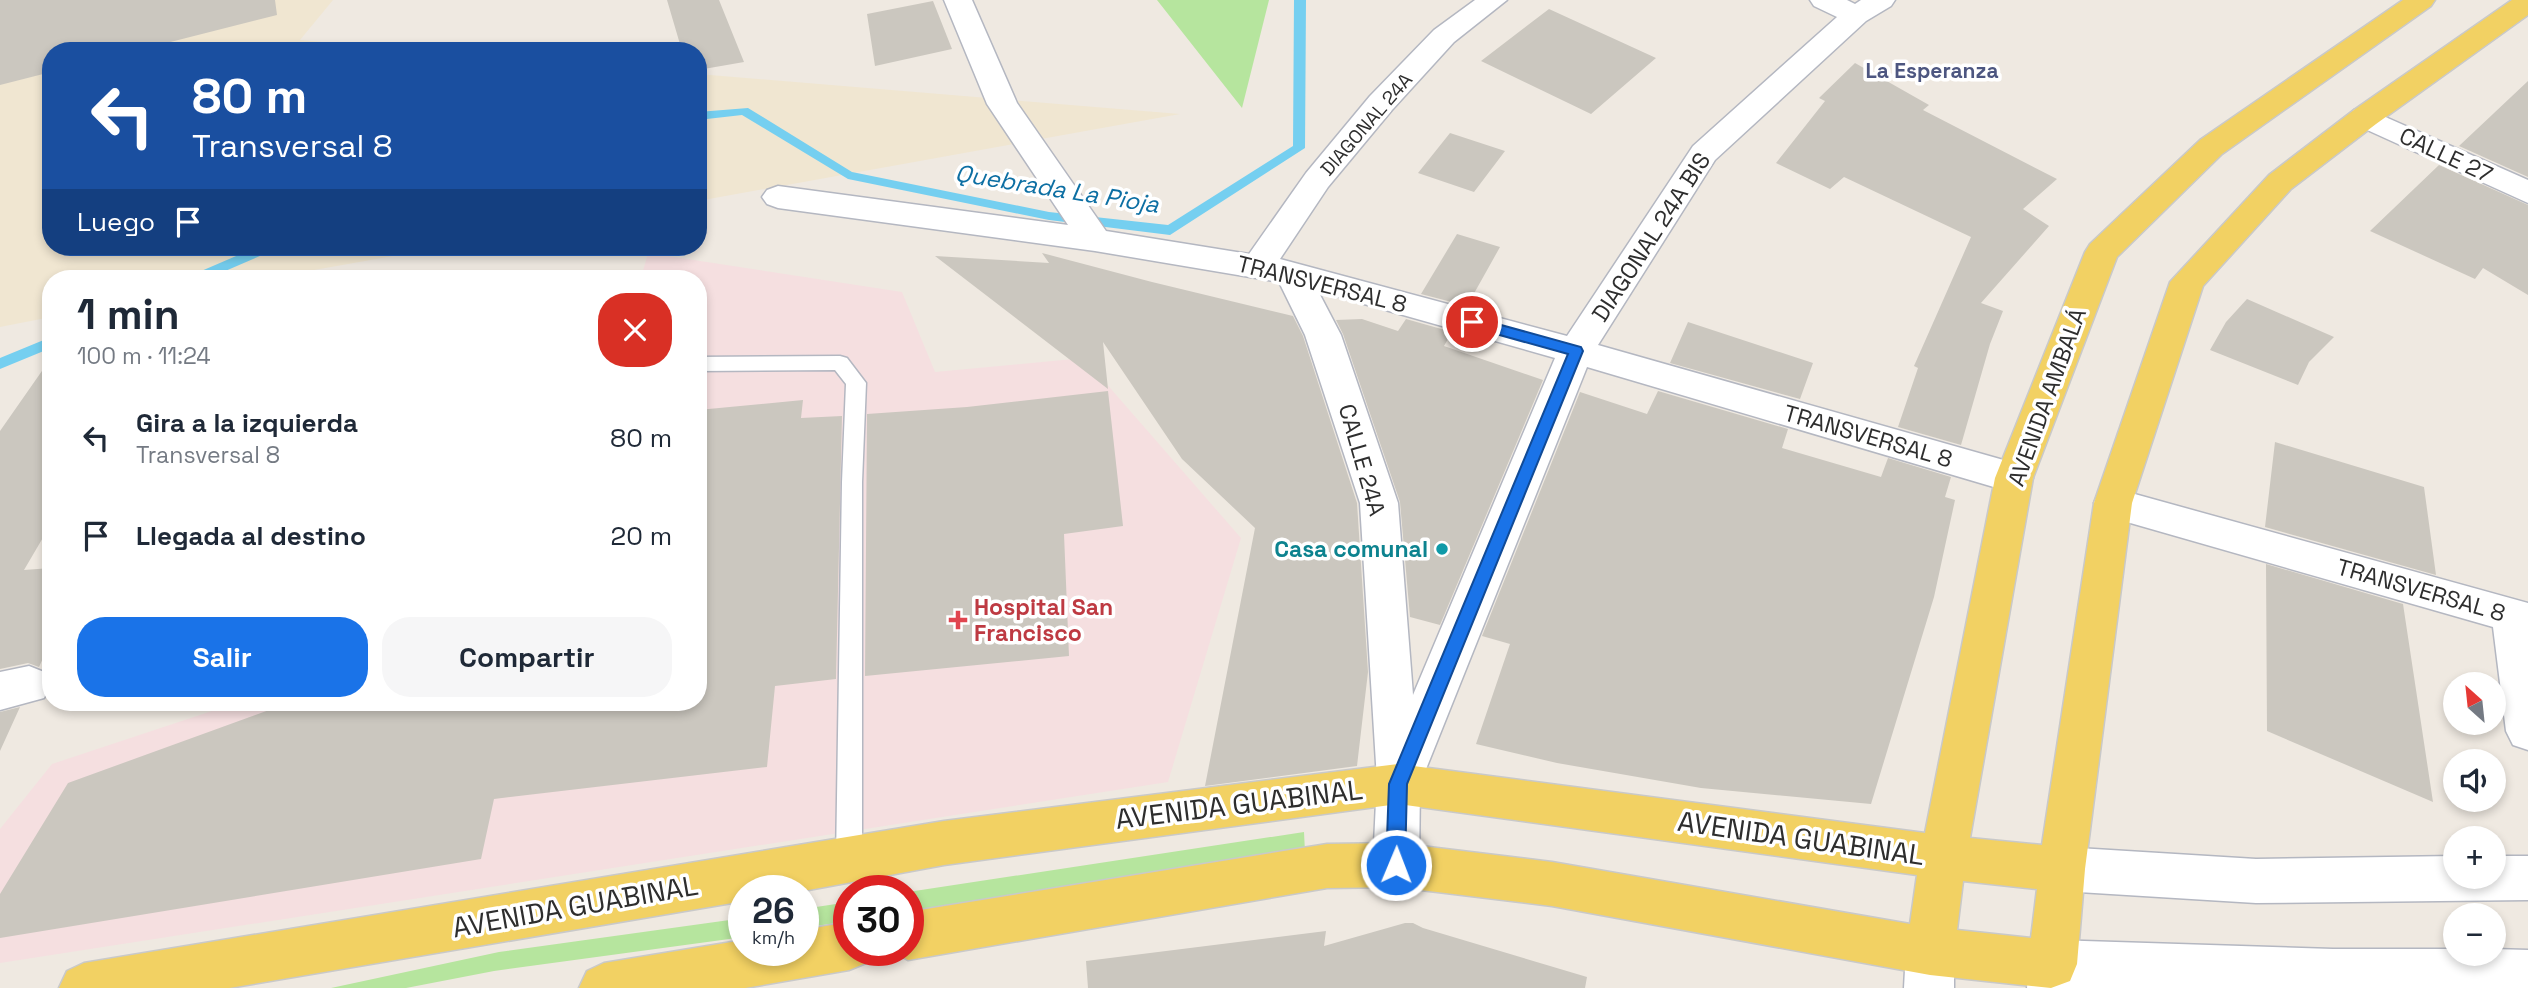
<!DOCTYPE html>
<html lang="es">
<meta charset="utf-8">
<style>
body{margin:0;font-family:"Space Grotesk",sans-serif;background:#f6f6f7;color:#1f2937;height:100vh;display:flex;flex-direction:column;font-size:26px;white-space:nowrap}
*{box-sizing:border-box;margin:0}
p{font-size:23px;color:#747a83}
.icon{flex:none;width:38px;height:38px;fill:none;stroke:currentColor;stroke-width:2;stroke-linecap:round;stroke-linejoin:round}
.map{position:relative;flex:1;overflow:hidden}
.side{position:absolute;left:42px;top:270px;width:665px;height:441px;display:flex;flex-direction:column;background:#fff;border-radius:28px;box-shadow:0 4px 10px #0003}
.side>*{flex:none}
.banner{position:absolute;left:42px;top:42px;width:665px;height:214px;border-radius:28px;box-shadow:0 4px 10px #0003;background:#1a4fa0;color:#fff;overflow:hidden}
.needle{width:46px;rotate:333deg}
.tools{position:absolute;left:2443px;top:672px;display:grid;gap:14px}
.tools a{display:grid;place-items:center;width:63px;height:63px;border-radius:50%;background:#fff;box-shadow:0 4px 10px #0003;font-size:35px}
.speed{position:absolute;left:728px;top:875px;display:flex;gap:14px;font-size:35px;font-weight:700;text-align:center}
.speed>*{display:grid;place-content:center;width:91px;height:91px;border-radius:50%;background:#fff;box-shadow:0 4px 10px #0003;line-height:1}
.speed small{font-size:18px;font-weight:400}
.speed .limit{border:10px solid #d22;background:#fff;color:#111}
.pin{position:absolute;display:grid;place-items:center;width:60px;height:60px;color:#fff;margin:-30px;border:4px solid #fff;border-radius:50%;box-shadow:0 2px 7px #0007}
.me{position:absolute;width:77px;margin:-38px;rotate:1deg;stroke-linejoin:round;filter:drop-shadow(0 0 5px #0008)}
.turn{display:flex;align-items:center;gap:24px;height:147px;padding:0 35px;font-size:32px}
.turn .icon{width:91px;height:91px;stroke-width:2.5}
.turn b{display:block;font-size:49px;line-height:60px}
.then{display:flex;align-items:center;height:66px;padding:0 35px;background:#0003;gap:14px;font-size:26px}
.round{display:grid;place-items:center;flex:none;width:74px;height:74px;border-radius:28px;background:#f6f6f7}
.overview{display:flex;align-items:center;justify-content:space-between;height:119px;padding:0 35px}
h1{font-size:42px;font-weight:800;line-height:52px}
.action{display:flex;gap:14px;margin-top:auto;padding:14px 35px}
.action a{flex:1;height:80px;border-radius:28px;background:#1a73e8;color:#fff;font-size:28px;font-weight:800;line-height:80px;text-align:center}
.action a+a{background:#f6f6f7;color:#1f2937}
ul{padding:0;list-style:none}
li{display:flex;align-items:center;gap:21px;height:98px;padding:0 35px}
li div{flex:1}
li b{display:block;font-size:26px}
li em{font-style:normal}
.map>svg:first-child{display:block}
.education{fill:#f0e6d1}
.medical{fill:#f5dfe0}
.green{fill:#b6e59e}
.lines{fill:none;stroke-linecap:round;stroke-linejoin:round}
.stream{fill:#75cff0;fill-rule:evenodd}
.building{fill:#cbc7bf}
.service-casing{stroke:#b4b7c1;stroke-width:3}
.minor-casing{stroke:#b4b7c1;stroke-width:3}
.secondary-casing{stroke:#b4b7c1;stroke-width:3}
.primary-casing{stroke:#c9c9c9;stroke-width:3}
.service{fill:#fff;fill-rule:evenodd}
.minor{fill:#fff;fill-rule:evenodd}
.secondary{fill:#fff;fill-rule:evenodd}
.primary{fill:#f2d163;fill-rule:evenodd}
.route{fill:#1a73e8;stroke:#114b97;stroke-width:2}
.culture-dot{fill:#0f9aa8;stroke:#fff;stroke-width:2.5}
.health-dot{fill:#e0444e;stroke:#fff;stroke-width:2.5}
.labels{text-anchor:middle;stroke-width:7;stroke-linejoin:round;paint-order:stroke}
.far-street-label{font-size:19px;fill:#2e2e2e;stroke:#fff}
.far-neighbourhood-label{font-size:21px;font-weight:bold;fill:#4d5680;stroke:#fff}
.street-label{font-size:23px;fill:#2e2e2e;stroke:#fff}
.culture-label{font-size:23px;font-weight:bold;fill:#0d838f;stroke:#fff;text-anchor:end}
.health-label{font-size:23px;font-weight:bold;fill:#be3a42;stroke:#fff;text-anchor:start}
.water-label{font-size:24px;font-style:italic;fill:#0d6fa3;stroke:#fff}
.near-street-label{font-size:28px;fill:#2e2e2e;stroke:#fff}
</style>
<div class="map">
<svg width="2528" height="988" viewBox="0 0 2528 988">
<rect width="100%" height="100%" fill="#efe9e1"/>
<!-- education -->
<path class="education" d="M0,0h333l-33,40 128,11h-377v196h393l-175,31h-218v39l-51,10z
M698,74l482,40 -482,87z"/>
<!-- medical -->
<path class="medical" d="M648,253l254,39 33,80 149,-14 157,180 -73,244 -1168,181v-134l52,-65 187,-62h459v-424h-57z"/>
<!-- green -->
<path class="green" d="M1157,0h112l-27,108z
M1304,832l1,20 -397,60v-20z
M849,902v19l-46,7v-19z
M744,918v19l-250,34 -88,17h-75l168,-36z"/>
<g class="lines">
<!-- stream -->
<path class="stream" d="M1294,0h12l-1,148 -135,87 -121,-15 -201,-41 -106,-64 -44,5v-8l50,-4 104,64 197,40 119,13 125,-79z
M257,247h19l-2,3 -65,28h-19l2,-3z
M51,337v11l-51,21v-11z"/>
</g>
<!-- building -->
<path class="building" d="M0,0h275l2,15 -142,36h-84v21l-51,13z
M667,0h52l25,62 -46,8v-19h-16z
M933,1l19,48 -77,17 -8,-52z
M1549,9l107,49 -65,56 -110,-53z
M1855,63l74,42 -6,5 134,69 -34,30 26,17 -68,77 22,8 -13,33 -29,101 -63,-18 20,-59 -4,-2 57,-129 -127,-60 -14,12 -54,-26 49,-62 -6,-3z
M2528,81v96l-69,-31z
M1450,133l55,18 -31,41 -56,-19z
M2439,165l89,40v90l-45,-27 -8,11 -105,-48z
M1457,234l43,13 -33,59 -46,-12z
M1042,253l110,29 141,34 10,20 54,167 11,169 -11,94 -152,20 50,-258 -73,-69 -79,-117 5,47 -173,-133 114,7z
M2247,299l87,38 -25,25 -11,23 -88,-35 16,-28z
M1362,319l36,12 8,-12 46,13 -8,14 99,34 -103,245 -30,-8 -10,-115 -57,-168 -7,-14z
M1688,322l125,41 -13,36 -130,-36z
M51,358v166l-27,46 27,-2v73l-12,26 -11,-4 -28,6v-238z
M1108,391l15,135 -59,8 5,122 -204,20 2,-262 100,-7z
M1658,391l130,38 -6,19 99,29 7,-19 63,19 -6,20 10,3 -21,97 -63,207 -170,-16 -144,-25 -81,-19 34,-100 -28,-8 98,-244 67,22z
M803,400l-2,18 41,-2 -6,263 -61,7 -8,81 -273,32 -13,60 -481,79v-44l68,-111 223,-81h407v-292z
M2275,442l149,45 12,88 -171,-48z
M2266,564l137,40 30,198 -166,-71z
M20,707l-20,44v-39z
M1405,923h8l10,5 164,49 -2,11h-497l-2,-27 240,-30 -2,15z"/>
<g class="lines">
<!-- service casing -->
<g class="service-casing">
<path id="service" d="M840,356l7,2 19,25 -4,99v379l-4,8 -9,4 -9,-4 -4,-8 6,-379 4,-98 -11,-14 -137,1v-14z"/>
</g>
<!-- minor casing -->
<g class="minor-casing">
<path id="minor" d="M944,0h28l45,103 89,128 143,23 57,-81 64,-77 64,-66 41,-30h32l-53,42 -62,68 -64,77 -48,72 287,77 126,-190 144,-129 -23,-11 -4,-6h37l8,4 6,-4h34l-4,6 -25,15 -151,139 -117,185 416,118 13,4 6,11 -6,11 -13,4 -427,-126 -167,417 -1,81 -7,16 -16,6 -16,-6 -7,-16 4,-85 -17,-277 -55,-168 -26,-53 -184,-31 -317,-43 -11,-4 -5,-7 5,-7 11,-4 290,39 -81,-121zM1318,291l237,67 -142,337 -15,-192 -57,-168z
M2365,108l163,72v23l-174,-79 -4,-7 4,-7z
M2113,488l415,115v147l-15,-5 -7,-14 -13,-104 -394,-113 -5,-11 5,-11z
M29,666l15,6 6,13 -6,13 -44,12v-38z"/>
</g>
<!-- secondary casing -->
<g class="secondary-casing">
<path id="secondary" d="M2062,847l194,12 199,-3v21h39v-21h34v44l-272,3 -194,-12 -16,-6 -7,-16 7,-16z
M1930,927l17,7 7,17v37h-50l2,-37 7,-17z
M2053,940l280,9h122v5h39v-5l34,1v38h-501l2,-24 7,-17z"/>
</g>
<!-- primary casing -->
<g class="primary-casing">
<path id="primary" d="M2403,0h32l-4,6 -209,148 -105,103 -84,221 -63,360 72,7 52,-342 76,-221 99,-107 85,-65 158,-110h16v15l-152,109 -85,65 -88,97 -71,217 -47,366 -8,95 -7,17 -19,7 -121,-13 -378,-69 -156,-19 -69,1 -419,72 -18,-10h18v-38l419,-68 69,-1 156,19 358,62 7,-49 -519,-71 -454,61 -141,26h-59v10l-515,87h-170l8,-17 17,-8 860,-142 454,-57 527,69 70,-355 90,-226 5,-8 110,-104zM1963,881l74,8 -6,49 -74,-8z
M849,922v28h22l-5,13 -17,7 -104,18h-166l8,-17 17,-8 140,-23v10h59v-20z"/>
</g>
<!-- service -->
<use href="#service" class="service"/>
<!-- minor -->
<use href="#minor" class="minor"/>
<!-- secondary -->
<use href="#secondary" class="secondary"/>
<!-- primary -->
<use href="#primary" class="primary"/>
</g>
<!-- route -->
<path class="route" d="M1472,317l109,30 2,4 -176,433 -2,81 -2,6 -7,3 -7,-3 -3,-6 3,-81 179,-430 -101,-28 -2,-4z"/>
<!-- markers -->
<circle class="culture-dot" cx="1442" cy="549" r="7"/>
<path class="health-dot" d="M954.5 609.5h7v7h7v7h-7v7h-7v-7h-7v-7h7z"/>
<g class="labels">
<!-- far-street labels -->
<g class="far-street-label">
<text transform="translate(1366 124) rotate(-49)" y="7">DIAGONAL 24A</text>
</g>
<!-- far-neighbourhood labels -->
<g class="far-neighbourhood-label">
<text x="1932" y="78">La Esperanza</text>
</g>
<!-- street labels -->
<g class="street-label">
<text transform="translate(2446 155) rotate(25)" y="8">CALLE 27</text>
<text transform="translate(1651 237) rotate(-57)" y="8">DIAGONAL 24A BIS</text>
<text transform="translate(1322 284) rotate(14)" y="8">TRANSVERSAL 8</text>
<text transform="translate(2047 397) rotate(-70)" y="8">AVENIDA AMBALÁ</text>
<text transform="translate(1868 436) rotate(16)" y="8">TRANSVERSAL 8</text>
<text transform="translate(1362 460) rotate(74)" y="8">CALLE 24A</text>
<text transform="translate(2421 590) rotate(16)" y="8">TRANSVERSAL 8</text>
</g>
<!-- culture labels -->
<g class="culture-label">
<text x="1428" y="557">Casa comunal</text>
</g>
<!-- health labels -->
<g class="health-label">
<text x="974" y="615">Hospital San<tspan x="974" dy="26">Francisco</tspan></text>
</g>
<!-- water labels -->
<g class="water-label">
<text transform="translate(1057 189) rotate(9)" y="8">Quebrada La Pioja</text>
</g>
<!-- near-street labels -->
<g class="near-street-label">
<text transform="translate(1239 804) rotate(-7)" y="10">AVENIDA GUABINAL</text>
<text transform="translate(1801 838) rotate(8)" y="10">AVENIDA GUABINAL</text>
<text transform="translate(575 906) rotate(-10)" y="10">AVENIDA GUABINAL</text>
</g>
</g>
</svg>
<div class="tools">
<a><svg class="needle" viewBox="-14 -14 28 28"><path d="M0-13l5 13h-10z" fill="#e53935"/><path d="M0 13l5-13h-10z" fill="#747a83"/></svg></a>
<a><svg class="icon" aria-label="sound" viewBox="0 0 24 24"><path d="M4 9h4l5-4v14l-5-4H4zM17 9q2 3 0 6"/></svg></a>
<a>+</a>
<a>−</a>
</div>
<div class="speed"><div>26<small>km/h</small></div><div class="limit">30</div></div>
<div class="pin" style="left:1472px;top:322px;background:#d93025"><svg class="icon" aria-label="arrive" viewBox="0 0 24 24"><path d="M6 21V4h12l-3 4 3 4H6"/></svg></div>
<svg class="me" style="left:1396px;top:865px" viewBox="-20 -20 40 40"><circle r="17" fill="#1a73e8" stroke="#fff" stroke-width="3"/><path d="M0-11L8 9 0 5-8 9z" fill="#fff"/></svg>
<div class="banner">
<div class="turn"><svg class="icon" aria-label="left" viewBox="0 0 24 24"><path d="M17 20v-9H6M10 6l-5 5 5 5"/></svg><div><b>80 m</b>Transversal 8</div></div>
<div class="then">Luego<svg class="icon" aria-label="arrive" viewBox="0 0 24 24"><path d="M6 21V4h12l-3 4 3 4H6"/></svg></div>
</div>
<section class="side">
<div class="overview"><div><h1>1 min</h1><p>100 m · 11:24</p></div><a class="round" style="background:#d93025;color:#fff"><svg class="icon" aria-label="close" viewBox="0 0 24 24"><path d="M6 6l12 12M18 6L6 18"/></svg></a></div>
<ul>
<li><svg class="icon" aria-label="left" viewBox="0 0 24 24"><path d="M17 20v-9H6M10 6l-5 5 5 5"/></svg><div><b>Gira a la izquierda</b><p>Transversal 8</p></div><em>80 m</em></li>
<li><svg class="icon" aria-label="arrive" viewBox="0 0 24 24"><path d="M6 21V4h12l-3 4 3 4H6"/></svg><div><b>Llegada al destino</b></div><em>20 m</em></li>
</ul>
<div class="action"><a>Salir</a><a>Compartir</a></div>
</section>
</div>
